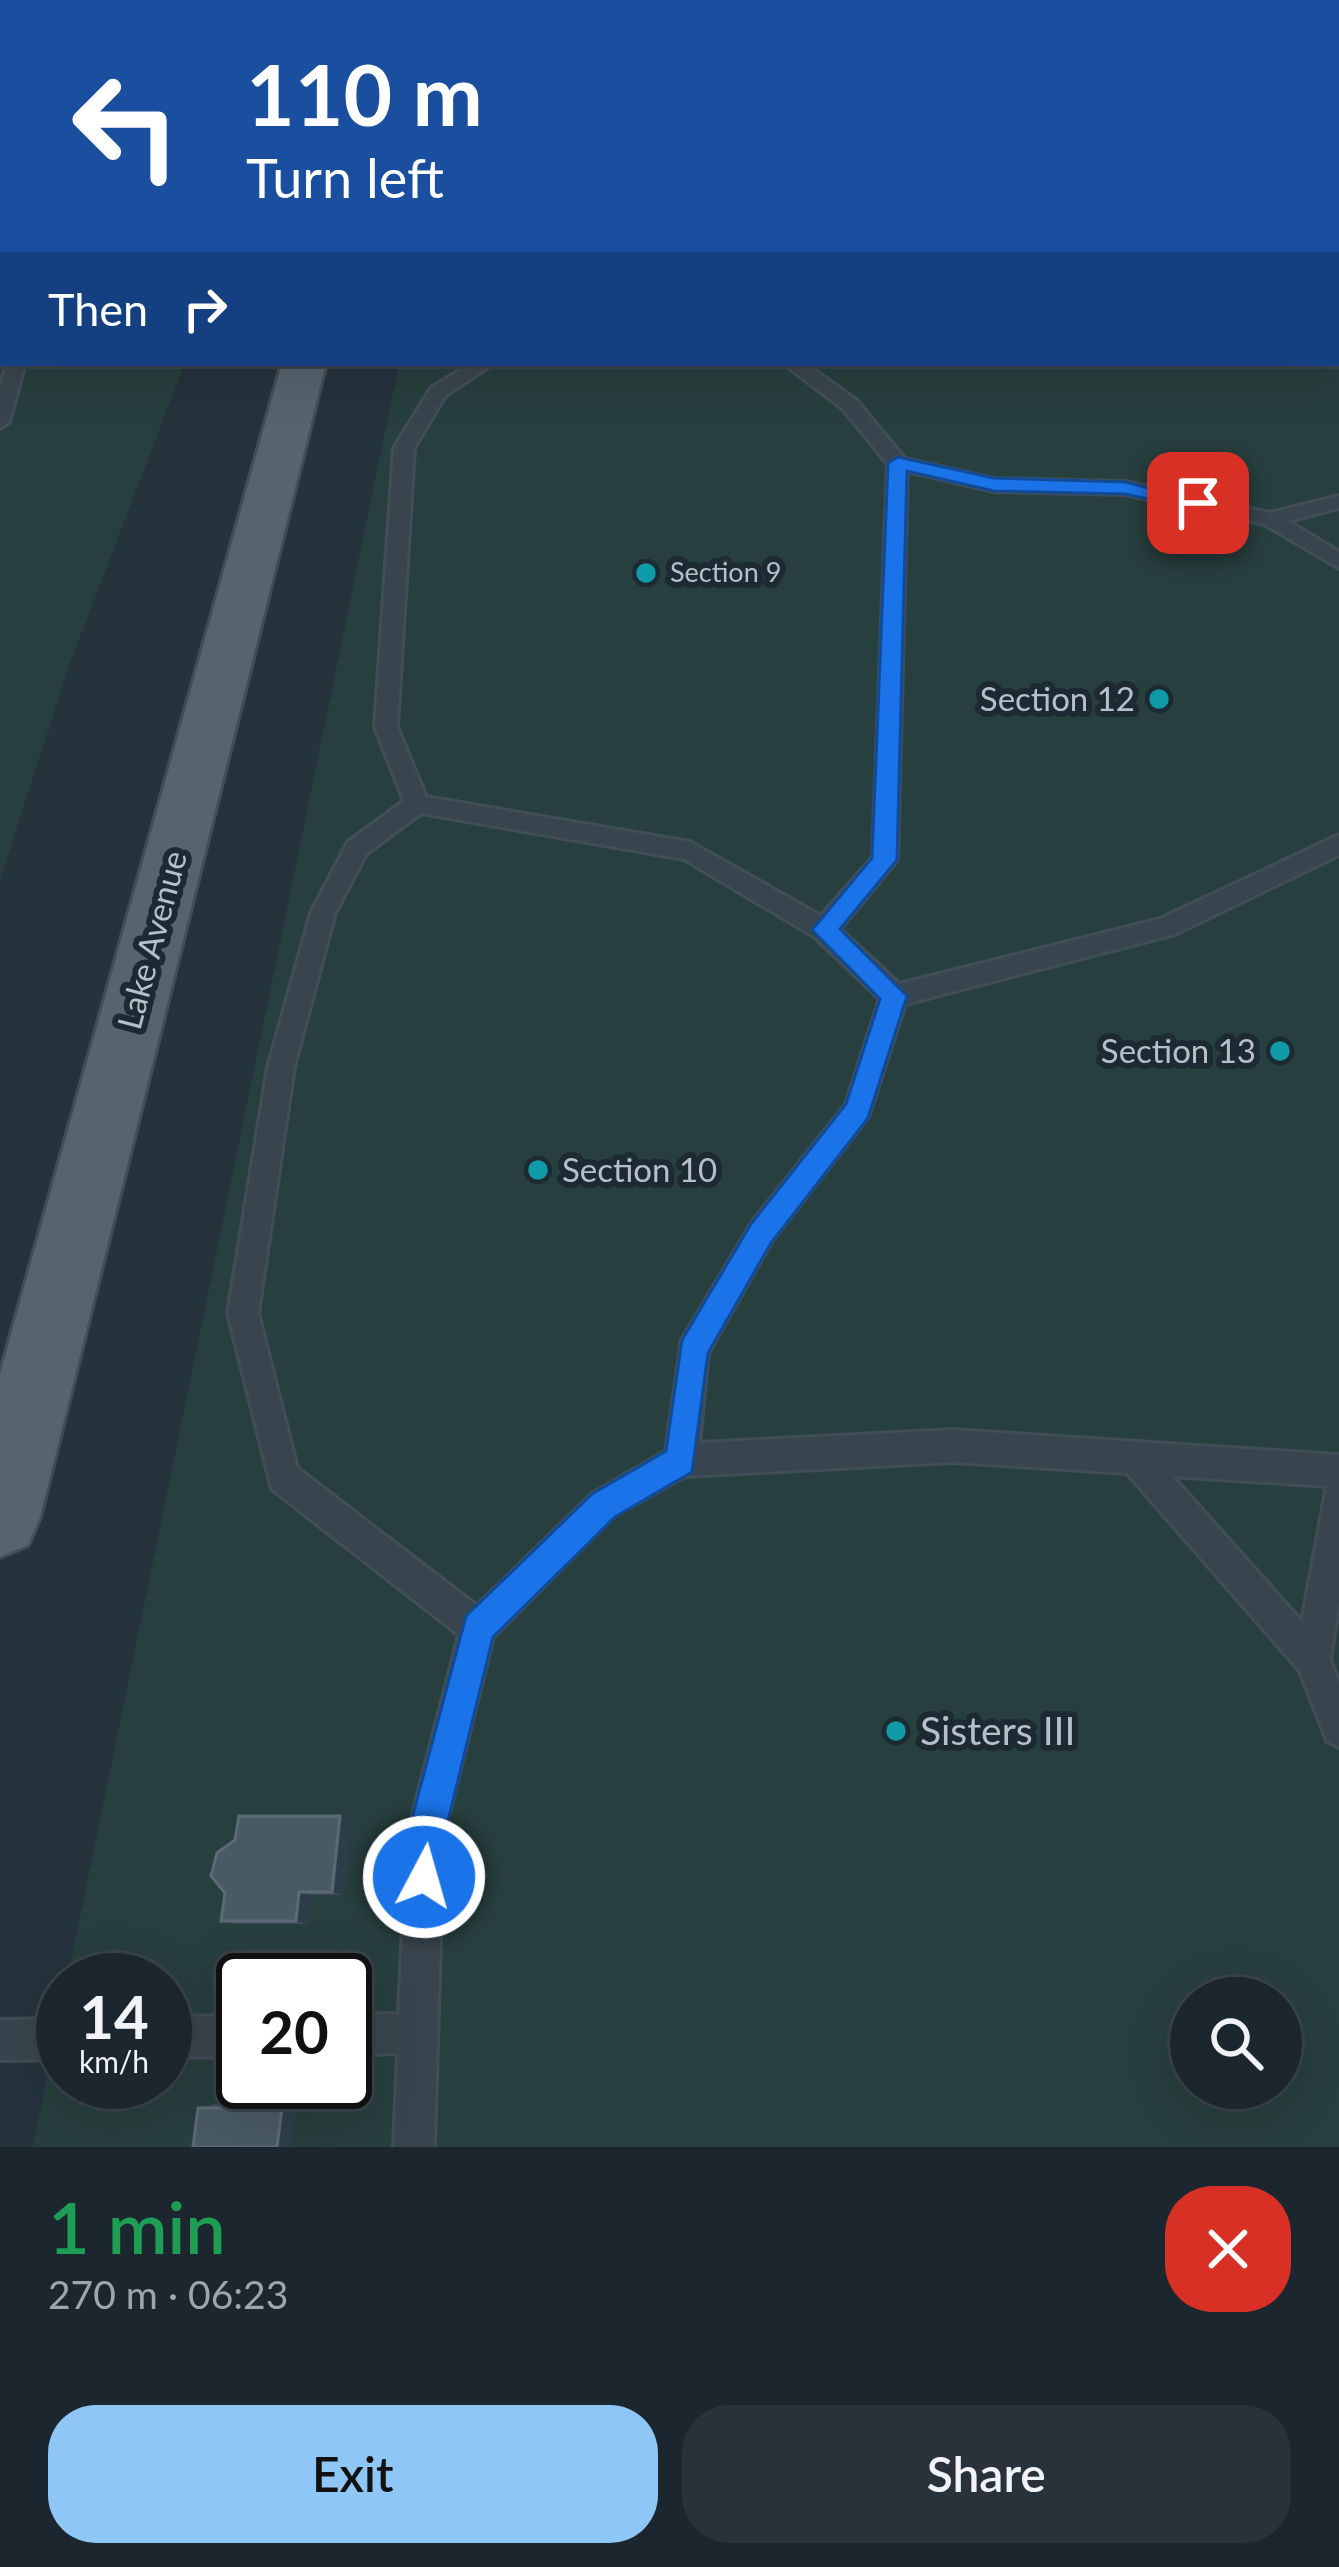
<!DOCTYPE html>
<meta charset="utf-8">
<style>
body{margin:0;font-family:Lato,sans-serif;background:#29323a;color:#f1f3f6;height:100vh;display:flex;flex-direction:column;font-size:45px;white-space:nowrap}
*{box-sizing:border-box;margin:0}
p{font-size:39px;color:#a0a5aa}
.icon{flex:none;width:66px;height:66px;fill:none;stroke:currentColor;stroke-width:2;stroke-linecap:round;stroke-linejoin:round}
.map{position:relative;height:2147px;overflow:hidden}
.side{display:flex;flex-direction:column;background:#1c262e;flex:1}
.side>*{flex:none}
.top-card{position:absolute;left:0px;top:0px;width:1341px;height:366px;box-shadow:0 12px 48px #0002,0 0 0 3px #3a434a;background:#1a4fa0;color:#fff;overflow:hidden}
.tools{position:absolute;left:1170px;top:1977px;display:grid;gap:24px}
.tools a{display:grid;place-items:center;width:132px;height:132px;border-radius:50%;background:#1c262e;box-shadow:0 12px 48px #0002,0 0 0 3px #3a434a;font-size:60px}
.speed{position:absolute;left:36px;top:1953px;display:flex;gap:24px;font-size:60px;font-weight:700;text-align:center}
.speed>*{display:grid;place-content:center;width:156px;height:156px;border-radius:50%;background:#1c262e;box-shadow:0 12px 48px #0002,0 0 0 3px #3a434a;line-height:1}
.speed small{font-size:30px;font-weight:400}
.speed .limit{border:6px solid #111;border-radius:18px;background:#fff;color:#111}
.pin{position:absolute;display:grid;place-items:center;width:102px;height:102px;color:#fff;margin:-51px;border-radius:24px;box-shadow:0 6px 18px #0006}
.me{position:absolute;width:132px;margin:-66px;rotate:6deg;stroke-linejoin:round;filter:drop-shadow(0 0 9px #0008)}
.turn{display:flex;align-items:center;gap:42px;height:252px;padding:0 48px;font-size:54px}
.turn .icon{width:156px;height:156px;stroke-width:2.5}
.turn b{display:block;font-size:84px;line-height:102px}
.then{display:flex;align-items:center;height:114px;padding:0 48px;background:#0003;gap:24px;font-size:45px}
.round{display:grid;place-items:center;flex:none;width:126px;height:126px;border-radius:48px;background:#29323a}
.headline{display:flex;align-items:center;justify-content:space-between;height:204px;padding:0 48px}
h1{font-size:72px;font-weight:600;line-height:90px;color:#1e9e55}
.primary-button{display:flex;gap:24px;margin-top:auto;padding:24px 48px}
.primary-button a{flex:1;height:138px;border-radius:48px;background:#8ec6f5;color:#111;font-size:48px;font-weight:600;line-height:138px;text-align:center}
.primary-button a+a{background:#29323a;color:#f1f3f6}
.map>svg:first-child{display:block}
.green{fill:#273f3e;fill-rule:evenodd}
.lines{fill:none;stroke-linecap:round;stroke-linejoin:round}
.lane-casing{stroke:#424e57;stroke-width:6}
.primary-casing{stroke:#424e57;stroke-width:6}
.lane{fill:#39454e;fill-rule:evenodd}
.primary{fill:#57646e;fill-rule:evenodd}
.wall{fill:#3d4e59}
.shaded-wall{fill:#2e3e49}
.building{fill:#4a5a65;stroke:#5b6a75;stroke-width:3}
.route{fill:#1a73e8;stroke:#114b97;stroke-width:3}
.culture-dot{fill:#0f9aa8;stroke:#1e2a33;stroke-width:4.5}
.labels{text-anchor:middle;stroke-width:12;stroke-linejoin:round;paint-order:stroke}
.far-poi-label{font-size:27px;fill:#b5c0c9;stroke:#1e2a33;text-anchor:start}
.poi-label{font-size:33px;fill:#b5c0c9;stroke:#1e2a33;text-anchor:end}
.street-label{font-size:33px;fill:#b5c0c9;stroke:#1e2a33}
.near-poi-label{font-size:39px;fill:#b5c0c9;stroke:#1e2a33;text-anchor:start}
</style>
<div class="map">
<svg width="1339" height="2147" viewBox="0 0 1339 2147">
<rect width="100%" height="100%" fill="#25333d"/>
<!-- green -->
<path class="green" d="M0,0h339l-336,3v360h182l-115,300 -70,217z
M512,0h827v2147h-1306l30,-148v83h102v-102h-98l332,-1617h939v-360zM243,1980h102v102h-102zM1191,1998h90v90h-90z"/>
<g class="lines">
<!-- lane casing -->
<g class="lane-casing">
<path id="lane" d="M237,0h14l-16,3z
M843,0h14l1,3h-14z
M1338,4h1v8h-1z
M1338,182h1v10h-1z
M0,206h3v10h-3z
M0,316h3v17h-3z
M7,363h18l-16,59 -9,6v-40z
M472,363h22l-49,33 -31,52 -17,279 29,70 264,45 131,74 52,-59 15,-393 -46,-56 -59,-45h21l52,37 49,59 89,20 131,3 145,31 69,-17v12l-51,13 51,31v16l-75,-44 -139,-30 -131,-3 -87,-20 -10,389 -57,69 59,55 261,-65 179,-84v20l-164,79 -270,70 -37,113 -97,125 -63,111 -9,90 255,-13 385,25v147l-9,58 9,23v64l-12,-6 -27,-70 -173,-198 -173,-11 -269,14 -71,40 -121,121 -50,200 -9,310h-40l4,-94 -53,2v-40l54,-1 8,-177 52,-202 -187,-146 -44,-176 40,-246 43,-154 37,-71 56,-41 -29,-74 19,-279 37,-60zM421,813l263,46 131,78 65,62 -34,105 -95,120 -69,116 -16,111 -74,43 -115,112 -180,-138 -39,-155 36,-246 41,-154 31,-59zM1172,1476l155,10 -25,136z
M243,2016v40l-78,1v-40z
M63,2019v40l-63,1v-40z"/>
</g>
<!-- primary casing -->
<g class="primary-casing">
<path id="primary" d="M415,0h34l-36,3z
M282,363h44l-286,1154 -12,28 -28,12v-183z"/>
</g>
<!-- lane -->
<use href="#lane" class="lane"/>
<!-- primary -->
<use href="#primary" class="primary"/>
</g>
<!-- wall -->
<path class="wall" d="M340,1816l11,5 -8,74h-31l-4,29h-72l-15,-3 4,-28z
M216,2104h80l-5,43h-98l5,-39z"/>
<!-- shaded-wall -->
<path class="shaded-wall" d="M340,1816l11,5 -8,74 -11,-3z
M299,1892l13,3 -4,29 -12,-3z
M296,2104l-5,43h-14l5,-39z"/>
<!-- building -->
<path class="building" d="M239,1816h101l-8,76h-33l-3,29h-75l4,-28 -14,-17 6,-23 18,-13z
M198,2108h84l-5,39h-84z"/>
<!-- route -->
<path class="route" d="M898,457l96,21 131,4 83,21 -10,7 -73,-16 -131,-3 -87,-20 -10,389 -57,69 67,67 -39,122 -97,125 -63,110 -16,119 -77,45 -122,120 -49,200 -7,53 -13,6 -14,-6 -5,-13 2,-40 59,-221 126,-122 74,-43 16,-111 69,-116 95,-120 34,-105 -68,-69 60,-72 16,-395z"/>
<!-- markers -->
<g class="culture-dot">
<circle cx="646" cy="573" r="12"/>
<circle cx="1159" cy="699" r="12"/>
<circle cx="1280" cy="1051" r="12"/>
<circle cx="538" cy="1170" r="12"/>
<circle cx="896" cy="1731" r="12"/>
</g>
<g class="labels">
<!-- far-poi labels -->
<g class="far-poi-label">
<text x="670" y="582">Section 9</text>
</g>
<!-- poi labels -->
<g class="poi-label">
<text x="1135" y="711">Section 12</text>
<text x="1256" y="1063">Section 13</text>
<text x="562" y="1182" text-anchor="start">Section 10</text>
</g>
<!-- street labels -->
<g class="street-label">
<text transform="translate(152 940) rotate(-75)" y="12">Lake Avenue</text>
</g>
<!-- near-poi labels -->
<g class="near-poi-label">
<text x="920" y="1745">Sisters III</text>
</g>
</g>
</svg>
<div class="tools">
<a><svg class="icon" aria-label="search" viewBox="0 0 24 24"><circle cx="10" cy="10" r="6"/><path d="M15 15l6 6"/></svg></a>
</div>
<div class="speed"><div>14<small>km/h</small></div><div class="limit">20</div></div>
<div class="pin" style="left:1198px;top:503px;background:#d93025"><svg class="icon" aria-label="arrive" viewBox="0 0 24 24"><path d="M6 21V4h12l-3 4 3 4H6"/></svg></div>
<svg class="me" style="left:424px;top:1877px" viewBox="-20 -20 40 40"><circle r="17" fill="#1a73e8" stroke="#fff" stroke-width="3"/><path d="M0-11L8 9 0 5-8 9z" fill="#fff"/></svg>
<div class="top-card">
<div class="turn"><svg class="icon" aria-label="left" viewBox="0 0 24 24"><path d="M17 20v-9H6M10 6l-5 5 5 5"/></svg><div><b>110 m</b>Turn left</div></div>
<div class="then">Then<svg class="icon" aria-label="right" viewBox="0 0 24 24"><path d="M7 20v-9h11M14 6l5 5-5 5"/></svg></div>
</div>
</div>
<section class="side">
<div class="headline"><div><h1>1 min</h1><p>270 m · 06:23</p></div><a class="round" style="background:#d93025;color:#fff"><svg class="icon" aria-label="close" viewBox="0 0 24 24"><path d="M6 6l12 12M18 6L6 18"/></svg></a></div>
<div class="primary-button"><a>Exit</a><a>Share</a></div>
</section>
